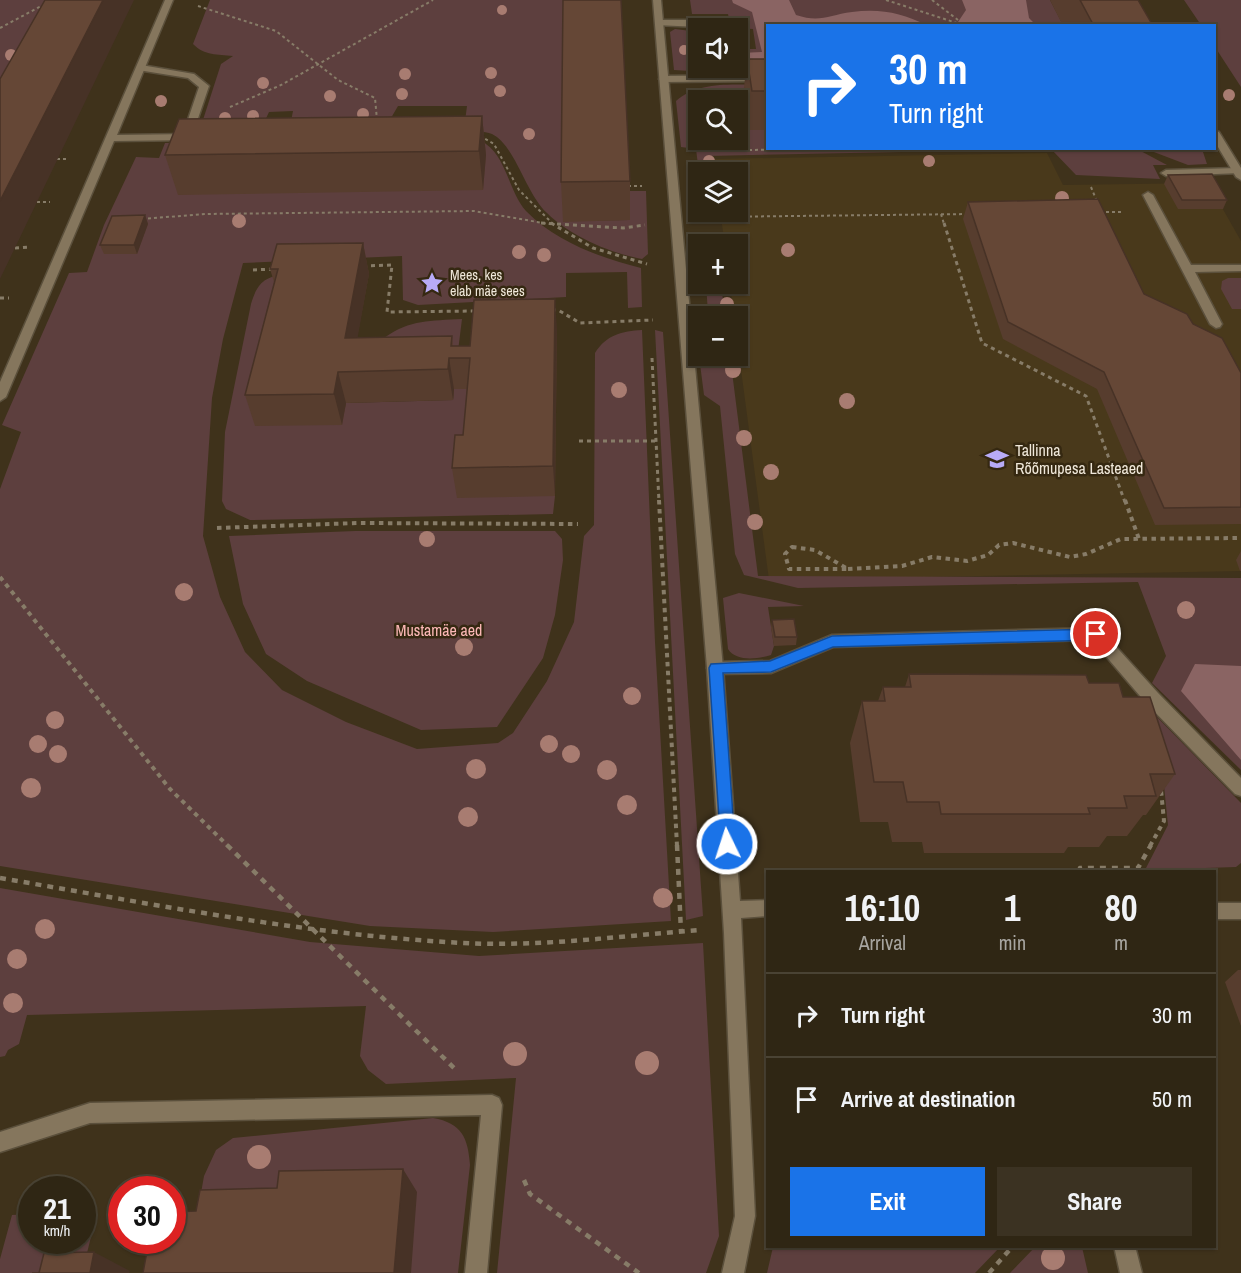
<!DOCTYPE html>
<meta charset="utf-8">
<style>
body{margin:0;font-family:"Archivo Narrow",sans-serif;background:#3b3222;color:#f1f3f6;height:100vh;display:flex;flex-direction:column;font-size:22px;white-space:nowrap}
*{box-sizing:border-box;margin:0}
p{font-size:20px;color:#a7a5a0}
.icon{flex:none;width:33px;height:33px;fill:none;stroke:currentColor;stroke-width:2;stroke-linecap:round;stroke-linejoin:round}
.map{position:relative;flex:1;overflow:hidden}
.panel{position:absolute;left:766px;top:870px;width:450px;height:378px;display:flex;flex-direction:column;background:#2f2614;border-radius:0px;box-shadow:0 2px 4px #0004,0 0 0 2px #4a4334}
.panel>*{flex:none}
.banner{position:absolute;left:766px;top:24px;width:450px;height:126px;border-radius:0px;box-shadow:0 2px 4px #0004,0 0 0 2px #4a4334;background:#1a73e8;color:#fff;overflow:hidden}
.controls{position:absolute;left:688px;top:18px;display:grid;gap:12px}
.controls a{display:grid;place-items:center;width:60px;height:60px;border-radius:0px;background:#2f2614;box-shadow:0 2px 4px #0004,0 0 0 2px #4a4334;font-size:30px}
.speed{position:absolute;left:18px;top:1176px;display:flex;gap:12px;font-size:30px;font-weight:700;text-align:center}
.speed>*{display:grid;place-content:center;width:78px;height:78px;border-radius:50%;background:#2f2614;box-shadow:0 2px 4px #0004,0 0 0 2px #4a4334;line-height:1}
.speed small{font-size:15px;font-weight:400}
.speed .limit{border:9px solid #d22;background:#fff;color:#111}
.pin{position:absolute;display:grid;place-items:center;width:51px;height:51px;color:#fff;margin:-26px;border:3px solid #fff;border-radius:50%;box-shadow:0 2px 6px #0007}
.me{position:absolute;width:66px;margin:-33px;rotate:356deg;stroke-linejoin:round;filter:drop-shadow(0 0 4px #0008)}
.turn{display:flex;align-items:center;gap:21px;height:126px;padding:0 24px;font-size:27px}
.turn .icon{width:78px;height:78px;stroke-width:2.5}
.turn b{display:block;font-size:42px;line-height:51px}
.eta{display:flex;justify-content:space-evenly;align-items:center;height:102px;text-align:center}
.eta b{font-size:36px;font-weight:700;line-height:42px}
.primary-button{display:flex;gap:12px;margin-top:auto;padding:12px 24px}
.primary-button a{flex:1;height:69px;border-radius:0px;background:#1a73e8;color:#fff;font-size:24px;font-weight:700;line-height:69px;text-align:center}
.primary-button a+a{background:#3b3222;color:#f1f3f6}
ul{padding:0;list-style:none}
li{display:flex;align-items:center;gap:18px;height:84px;padding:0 24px;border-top:2px solid #4a4334}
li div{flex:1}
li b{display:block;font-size:22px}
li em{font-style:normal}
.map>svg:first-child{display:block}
.built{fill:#49391b}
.green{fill:#5d3f3e;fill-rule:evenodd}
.forest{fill:#8a6463}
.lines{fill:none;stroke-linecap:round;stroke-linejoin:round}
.lane-casing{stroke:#5b503c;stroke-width:3}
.street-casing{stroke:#5b503c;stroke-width:3}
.path-far3{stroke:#877c68;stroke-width:2;stroke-dasharray:3 3;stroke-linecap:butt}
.path-far2{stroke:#877c68;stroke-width:3;stroke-dasharray:4 4;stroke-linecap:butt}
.path-far1{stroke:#877c68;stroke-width:4;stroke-dasharray:4.5 4.5;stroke-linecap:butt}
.path{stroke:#877c68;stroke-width:4.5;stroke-dasharray:6 6;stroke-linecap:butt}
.lane{fill:#85765d;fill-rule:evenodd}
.street{fill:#85765d;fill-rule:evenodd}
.tree{fill:#a87c71}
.wall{fill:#573d2e}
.shaded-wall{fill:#473226}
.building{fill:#654736;stroke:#473226;stroke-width:1.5}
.route{fill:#1a73e8;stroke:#114b97;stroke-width:1.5}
.labels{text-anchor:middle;stroke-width:5;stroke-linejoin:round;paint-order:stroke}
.far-poi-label{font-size:14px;fill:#f0e8da;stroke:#352811;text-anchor:start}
.poi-label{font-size:16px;fill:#f0e8da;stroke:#352811;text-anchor:start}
.park-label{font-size:16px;fill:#fdb9b7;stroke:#352811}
</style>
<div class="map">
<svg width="1241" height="1273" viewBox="0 0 1241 1273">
<rect width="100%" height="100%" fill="#3f321b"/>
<!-- built -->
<path class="built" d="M1047,153l16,32 145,-2 33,58v330l-472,9 -31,-233v-31h-4l-4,-32h8v-40h-13l-5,-32h18v-40h-22l-2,-13z"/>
<!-- green -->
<path class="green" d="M0,0h80l-80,148z
M210,0h354l-1,221 66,-1 -1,-29h18l2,63 -6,5c-32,-6 -72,-23 -95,-46 -21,-19 -32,-68 -55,-79 -8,-3 -19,-3 -28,-5l3,-23h-69l-7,12 -101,8 3,-15 -24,1 -6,13 -62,1 20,-62 12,-8c-16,-2 -28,0 -40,-12z
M690,0h360l13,25 -295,1v44h-30v-21h18l-3,-20 -22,-1 -3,-14h-36z
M1184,0h57v87l-26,-40v-21l-14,-1z
M675,29l24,3v36h3l-12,3 -16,-1 -4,-38z
M767,85l1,63h367l32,17h-14l7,14 -84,-4 -25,-26 -345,7 1,16 -8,1 -3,-24 -15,-2 -5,-46c23,-21 61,-16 91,-16zM699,100h39v40h-39z
M464,135c7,3 17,4 22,9 21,15 23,48 40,67 30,31 75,47 115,57l1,39 -14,1 -1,-36 -61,1v24l-148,8 -15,-5 -1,-44 -159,7 -20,76 -11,59 -9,138 17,61 25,55 37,38 64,32 71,27 81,-6 15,-10 34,-52 27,-59 10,-86 10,-11 1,-172c11,-18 27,-22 47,-23l13,312 16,279 -178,11 -123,-6 -370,-60v-377l21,-57 -19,-7 67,-152 18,-1 17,-47 32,-68 23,1 6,-15z
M1146,149h56l5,15 -19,1z
M285,275l56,150 5,-22 107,-3 1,-11h20l81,107 -2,18 -303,6 -24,-11 -4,-8 3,-69 26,-128c6,-20 13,-28 34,-29z
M1228,278h13v31h-9l-11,-20 1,-8z
M706,284h15l4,32h-24l7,-3z
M462,319l-6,48 -72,-29c27,-19 46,-17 78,-19z
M655,330l8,2 40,584 -17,4z
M699,356h31l28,220 483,2v192l-89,-87 14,-27 -28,-74 -340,6 -54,-13 -9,-21 -15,-148 -16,-11z
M355,531h200l7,8 1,21 -8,55 -12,43 -46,69 -76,3 -114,-49 -41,-27 -23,-50 -14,-68z
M739,593l65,13 -36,1 6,39 -3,9c-13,4 -35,7 -43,-6l-5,-51z
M1157,717l84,86v60l-5,4 -91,3 23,-45z
M0,888l310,54 169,14 224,-13 16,293 -13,37h-209l19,-195 -130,6 -18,-14 -8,-14 6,-50 -339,9 -8,29 -11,6 -3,6 -5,1z
M433,1118c29,5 35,20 37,47l-12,108h-47l-217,-40 10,-57 12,-26 17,-12z
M83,1213h14l-15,60h-82v-14l12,-44 19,-1 1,26h50z
M1036,1246l46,1 6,26h-78z
M773,1247v-1l227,1 -25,26h-208z"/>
<!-- forest -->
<path class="forest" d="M732,0h57l7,15c24,8 33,0 56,-3 27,-4 51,1 74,13l-158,1v41l-26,1 -2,-15 22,-1 -10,-40 -19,-9z
M962,0h64l3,18 7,7h-80l10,-15z
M1195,664l46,2v94l-60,-69z"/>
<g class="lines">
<!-- lane casing -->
<g class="lane-casing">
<path id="lane" d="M659,20h56l3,1 3,7 -65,-3v-4z
M141,65l53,9 15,12 -18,53 -9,-2 17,-50 -11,-9 -50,-8v-4z
M768,75v6l-104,1 -5,-3 5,-3z
M1237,168l4,1v4l-75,3 -5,-3 5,-3z
M1148,192l5,3 38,70h50v6l-46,1 27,52 -2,3 -4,1 -6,-4 -67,-129z
M1096,628l5,2 57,63 83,85v18l-6,-2 -89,-91 -54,-63 -259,7 -62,26 -56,1 -5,-2 -3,-4 3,-4 5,-2 55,-1 62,-26z
M1215,903h26v16h-26z
M492,1095l7,3 3,7 -15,168h-22l16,-158 -391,8 -90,29v-20l90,-29z
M1114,1246h21l7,27h-22z"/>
</g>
<!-- street casing -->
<g class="street-casing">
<path id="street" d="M165,0h8l-56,135 74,-1 5,3 -5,3 -77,1 -108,256 -6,4v-19z
M653,0h8l62,668 17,233 28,-1v16l-27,2 14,298 -11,57h-22l13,-57 -11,-283 -17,-265z
M1215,131l4,1 22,36v12l-5,-3 -21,-35z"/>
</g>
<!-- path-far3 -->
<path class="path-far3" d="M886,0l80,26
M932,0l26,20
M198,6l78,25 62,49 37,18 2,22
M0,28l45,-24
M230,107l51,-22 152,-85
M480,136l14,8 25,46 34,34
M701,151l146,-3
M57,159h10
M628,186h14
M1091,187l7,17
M37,202h13
M1100,212h23
M941,214l3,10
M707,217l263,-3
M142,219l63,-5 269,-3 75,13"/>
<!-- path-far2 -->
<path class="path-far2" d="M541,223l82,5 22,-3
M551,223l42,25 54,16
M944,223l38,120 104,53 39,106
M15,248l14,-1
M363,266l29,-1 -5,47 89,-1
M253,270l21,-1
M0,298h9
M552,310h6l22,13 73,-3
M652,358l7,144
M579,441h77"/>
<!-- path-far1 -->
<path class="path-far1" d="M659,500l18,346
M1125,500l14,39
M217,528l141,-5 220,1
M792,547l23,3 33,19h-59l-4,-15z
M848,569l54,-3 30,-9 35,4 21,-6 11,-10 14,-2 57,14 16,-3 35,-15 120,-1
M0,577l170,212 58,57
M1150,846l14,-25 -3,-31"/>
<!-- path -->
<path class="path" d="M227,845l228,224
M677,845l4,87
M1081,872l-1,-4h58l13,-23
M0,878c153,26 307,57 463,65 78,4 158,-7 236,-13
M524,1180l6,14 109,79
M989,1273l24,-27"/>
<!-- lane -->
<use href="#lane" class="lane"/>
<!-- street -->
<use href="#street" class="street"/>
</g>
<!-- trees -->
<g class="tree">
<circle cx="502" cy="10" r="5"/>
<circle cx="684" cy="50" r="5"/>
<circle cx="11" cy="55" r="6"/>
<circle cx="491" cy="73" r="6"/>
<circle cx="405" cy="74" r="6"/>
<circle cx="263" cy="83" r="6"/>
<circle cx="500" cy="91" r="6"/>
<circle cx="402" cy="94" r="6"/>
<circle cx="1229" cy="95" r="6"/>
<circle cx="330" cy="96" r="6"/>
<circle cx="161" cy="101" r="6"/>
<circle cx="363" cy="114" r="6"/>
<circle cx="253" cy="116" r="6"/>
<circle cx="225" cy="118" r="6"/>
<circle cx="529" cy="134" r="6"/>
<circle cx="709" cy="161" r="6"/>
<circle cx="929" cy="161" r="6"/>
<circle cx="1062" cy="198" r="7"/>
<circle cx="239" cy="221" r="7"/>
<circle cx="788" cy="250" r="7"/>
<circle cx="519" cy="252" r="7"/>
<circle cx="544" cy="255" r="7"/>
<circle cx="727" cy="304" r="7"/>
<circle cx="733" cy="370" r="8"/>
<circle cx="619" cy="390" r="8"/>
<circle cx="847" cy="401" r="8"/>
<circle cx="744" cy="438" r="8"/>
<circle cx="771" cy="472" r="8"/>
<circle cx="755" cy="522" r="8"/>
<circle cx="427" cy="539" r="8"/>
<circle cx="184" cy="592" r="9"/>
<circle cx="1186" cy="610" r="9"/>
<circle cx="464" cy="647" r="9"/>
<circle cx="632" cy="696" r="9"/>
<circle cx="55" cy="720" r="9"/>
<circle cx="38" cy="744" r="9"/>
<circle cx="549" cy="744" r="9"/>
<circle cx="58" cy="754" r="9"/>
<circle cx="571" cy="754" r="9"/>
<circle cx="476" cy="769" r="10"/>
<circle cx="607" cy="770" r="10"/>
<circle cx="31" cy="788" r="10"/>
<circle cx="627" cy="805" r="10"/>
<circle cx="468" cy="817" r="10"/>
<circle cx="663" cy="898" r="10"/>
<circle cx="45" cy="929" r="10"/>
<circle cx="17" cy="959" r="10"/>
<circle cx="13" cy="1003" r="10"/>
<circle cx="515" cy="1054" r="12"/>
<circle cx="647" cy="1063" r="12"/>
<circle cx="259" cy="1157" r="12"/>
<circle cx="1053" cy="1258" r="12"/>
</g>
<!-- wall -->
<path class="wall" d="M1050,0h88l15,26h-90z
M747,59h21v71h-19l-6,-33z
M482,116l4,39 -3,35 -305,5 -13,-40z
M1168,175l59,25 -4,9h-45l-14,-25z
M630,181v39l-67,2 -2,-40z
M968,202l176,92 49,30 48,49v151l-86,1 -58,-136 -94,-50 -40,-120z
M145,215l3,9 -11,30h-33l-4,-9z
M363,243l6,31 -12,64 95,-2 1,10h17l87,-16 -2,166 -98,2 -5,-30 11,-33 4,-46h-13l-1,11 -107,3 -4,22 -87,1 -10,-31 29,-113 -4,-13z
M1241,551v20h-1l-4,-11z
M772,620l25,17 -1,8 -22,1 -3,-18z
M909,674l180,9 34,14 52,77 -29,41h-3l-16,21h-20l-8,11h-31l-4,6h-140l-2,-11h-30l-4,-20h-28l-10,-79 12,-42h16l5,-14h22z
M1238,970h3v56l-16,-44z"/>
<!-- shaded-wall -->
<path class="shaded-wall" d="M103,0h31l-134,279v-78z
M482,116l4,39 -3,35 -4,-39z
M145,215l3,9 -11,30 -3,-9z
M363,243l6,31 -17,95 -7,-31z
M555,299l2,31 -2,166 -2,-30z
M449,358l5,31 -1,11 -5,-31z
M338,372l8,31 -4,22 -8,-31z
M403,1169l14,23 -6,81h-17z
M94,1252l36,19 -1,2h-39z"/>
<!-- building -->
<path class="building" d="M45,0h58l-103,201v-122z
M563,0h58l9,181 -69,1z
M1080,0h58l15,26h-59z
M747,59h21v32h-16z
M482,116l-3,35 -314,4 14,-36z
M1212,174l15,26h-45l-14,-25z
M1098,199l46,95 43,20 6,10 29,14 19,35v134l-77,1 -60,-136 -96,-50 -40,-120z
M145,215l-11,30h-34l12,-29z
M363,243l-18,95 107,-2 -1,10h19l4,-46 81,-1 -2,167 -101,2 3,-33h8l7,-77h-21l-1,11 -110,3 -4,22 -89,1 33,-126h-8l7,-25z
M794,619l3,18h-22l-3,-17z
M909,674l177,1 3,8h30l4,14h27l25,77h-25l6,22h-32l3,12h-39l2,6h-149l-2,-12h-32l-4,-20h-29l-12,-81h23l-2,-14h28z
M403,1169l-9,104h-251l6,-33h23v-28l24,-1 4,-21 77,-2 2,-17z
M94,1252l-4,21h-58h7l5,-20z"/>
<!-- route -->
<path class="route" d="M1096,629l7,5 -7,6 -263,7 -62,25 -48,1 12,171 -3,5h-11l-12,-181 2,-4 59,-3 62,-25z"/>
<!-- icons -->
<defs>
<g id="sight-bare" transform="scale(1.8)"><path d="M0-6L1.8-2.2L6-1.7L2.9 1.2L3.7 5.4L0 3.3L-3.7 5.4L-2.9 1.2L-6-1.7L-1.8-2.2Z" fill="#b8abf7" stroke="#352811" stroke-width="2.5" paint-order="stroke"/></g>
<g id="school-bare" transform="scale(1.8)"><path d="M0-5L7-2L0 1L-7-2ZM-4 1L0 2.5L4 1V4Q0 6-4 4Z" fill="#b8abf7" stroke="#352811" stroke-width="2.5" paint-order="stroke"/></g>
</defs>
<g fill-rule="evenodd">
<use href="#sight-bare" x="432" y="283"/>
<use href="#school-bare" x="997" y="459"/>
</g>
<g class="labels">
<!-- far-poi labels -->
<g class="far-poi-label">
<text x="450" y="280">Mees, kes<tspan x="450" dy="16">elab mäe sees</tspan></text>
</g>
<!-- poi labels -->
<g class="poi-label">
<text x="1015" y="456">Tallinna<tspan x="1015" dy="18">Rõõmupesa Lasteaed</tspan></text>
</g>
<!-- park labels -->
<g class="park-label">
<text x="439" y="636">Mustamäe aed</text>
</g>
</g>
</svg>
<div class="controls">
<a><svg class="icon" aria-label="sound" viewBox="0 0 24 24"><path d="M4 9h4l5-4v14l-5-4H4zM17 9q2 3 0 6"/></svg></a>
<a><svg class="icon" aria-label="search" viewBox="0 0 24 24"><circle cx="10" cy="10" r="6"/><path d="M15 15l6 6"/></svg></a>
<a><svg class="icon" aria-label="layers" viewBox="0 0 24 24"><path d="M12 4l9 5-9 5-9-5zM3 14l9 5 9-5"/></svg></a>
<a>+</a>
<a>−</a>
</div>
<div class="speed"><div>21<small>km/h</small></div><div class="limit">30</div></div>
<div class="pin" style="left:1096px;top:634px;background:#d93025"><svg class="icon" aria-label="arrive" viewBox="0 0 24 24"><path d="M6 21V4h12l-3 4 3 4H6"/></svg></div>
<svg class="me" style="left:727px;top:844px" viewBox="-20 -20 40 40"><circle r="17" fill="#1a73e8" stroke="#fff" stroke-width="3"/><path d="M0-11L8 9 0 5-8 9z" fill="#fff"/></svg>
<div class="banner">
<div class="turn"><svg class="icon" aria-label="right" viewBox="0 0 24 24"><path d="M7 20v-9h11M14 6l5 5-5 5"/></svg><div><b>30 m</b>Turn right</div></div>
</div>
<section class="panel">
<div class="eta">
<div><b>16:10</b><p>Arrival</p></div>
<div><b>1</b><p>min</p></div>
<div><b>80</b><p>m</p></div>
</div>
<ul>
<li><svg class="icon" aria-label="right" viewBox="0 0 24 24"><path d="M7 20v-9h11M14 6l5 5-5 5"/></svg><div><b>Turn right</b></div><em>30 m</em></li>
<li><svg class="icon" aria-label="arrive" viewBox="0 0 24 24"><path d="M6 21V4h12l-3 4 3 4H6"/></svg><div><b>Arrive at destination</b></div><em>50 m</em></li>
</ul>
<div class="primary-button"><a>Exit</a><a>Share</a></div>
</section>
</div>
